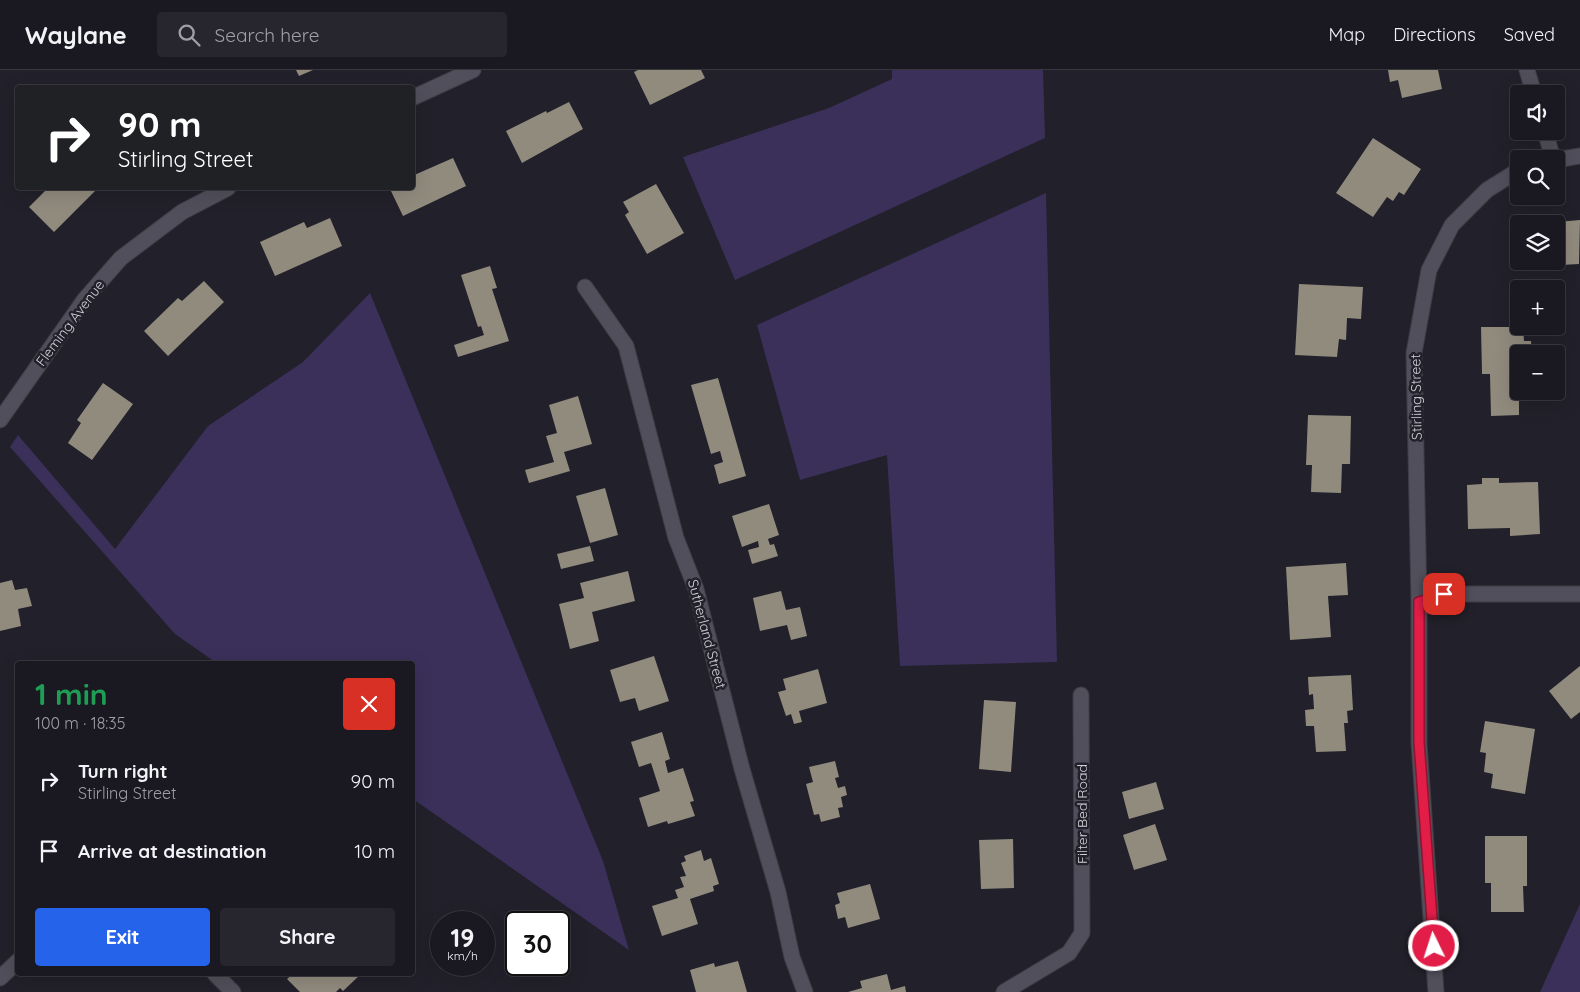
<!DOCTYPE html>
<meta charset="utf-8">
<style>
body{margin:0;font-family:Quicksand,sans-serif;background:#27252d;color:#f1f3f6;height:100vh;display:flex;flex-direction:column;font-size:19px;white-space:nowrap}
*{box-sizing:border-box;margin:0}
p{font-size:16px;color:#9fa0a5}
.icon{flex:none;width:28px;height:28px;fill:none;stroke:currentColor;stroke-width:2;stroke-linecap:round;stroke-linejoin:round}
.map{position:relative;flex:1;overflow:hidden}
.side{position:absolute;left:15px;top:591px;width:400px;height:315px;display:flex;flex-direction:column;background:#1a1820;border-radius:5px;box-shadow:0 5px 20px #0002,0 0 0 1px #38373e}
.side>*{flex:none}
.guide{position:absolute;left:15px;top:15px;width:400px;height:105px;border-radius:5px;box-shadow:0 5px 20px #0002,0 0 0 1px #38373e;background:#202124;color:#fff;overflow:hidden}
.fabs{position:absolute;left:1510px;top:15px;display:grid;gap:10px}
.fabs a{display:grid;place-items:center;width:55px;height:55px;border-radius:5px;background:#1a1820;box-shadow:0 5px 20px #0002,0 0 0 1px #38373e;font-size:25px}
.speed{position:absolute;left:430px;top:841px;display:flex;gap:10px;font-size:25px;font-weight:700;text-align:center}
.speed>*{display:grid;place-content:center;width:65px;height:65px;border-radius:50%;background:#1a1820;box-shadow:0 5px 20px #0002,0 0 0 1px #38373e;line-height:1}
.speed small{font-size:12px;font-weight:400}
.speed .limit{border:2px solid #111;border-radius:8px;background:#fff;color:#111}
.pin{position:absolute;display:grid;place-items:center;width:42px;height:42px;color:#fff;margin:-21px;border-radius:10px;box-shadow:0 2px 8px #0006}
.me{position:absolute;width:55px;margin:-28px;rotate:356deg;stroke-linejoin:round;filter:drop-shadow(0 0 4px #0008)}
.turn{display:flex;align-items:center;gap:18px;height:105px;padding:0 20px;font-size:22px}
.turn .icon{width:65px;height:65px;stroke-width:2.5}
.turn b{display:block;font-size:35px;line-height:42px}
.round{display:grid;place-items:center;flex:none;width:52px;height:52px;border-radius:5px;background:#27252d}
.head{display:flex;align-items:center;justify-content:space-between;height:85px;padding:0 20px}
h1{font-size:30px;font-weight:700;line-height:38px;color:#1e9e55}
.primary-button{display:flex;gap:10px;margin-top:auto;padding:10px 20px}
.primary-button a{flex:1;height:58px;border-radius:5px;background:#2563eb;color:#fff;font-size:20px;font-weight:700;line-height:58px;text-align:center}
.primary-button a+a{background:#27252d;color:#f1f3f6}
ul{padding:0;list-style:none}
li{display:flex;align-items:center;gap:15px;height:70px;padding:0 20px}
li div{flex:1}
li b{display:block;font-size:19px}
li em{font-style:normal}
header{display:flex;align-items:center;gap:30px;box-sizing:border-box;height:70px;padding:0 25px;background:#1a1820;border-bottom:1px solid #38373e}
header strong{font-size:24px}
nav{display:flex;gap:28px;margin-inline-start:auto;font-size:18px}
.search{width:350px;height:45px;background:#27252d;display:flex;align-items:center;gap:12px;box-sizing:border-box;padding:0 18px;border-radius:5px;color:#9fa0a5;font-size:19px}
.map>svg:first-child{display:block}
.green{fill:#3a305a}
.building{fill:#918b7e}
.lines{fill:none;stroke-linecap:round;stroke-linejoin:round}
.street-casing{stroke:#3e3d45;stroke-width:17}
.street{stroke:#514f5b;stroke-width:15}
.route-casing{stroke:#92132f;stroke-width:12}
.route{stroke:#e11d48;stroke-width:9}
.labels{text-anchor:middle;stroke-width:5;stroke-linejoin:round;paint-order:stroke}
.street-label{font-size:14px;fill:#d1d0d7;stroke:#22202a}
</style>
<header>
<strong>Waylane</strong>
<div class="search"><svg class="icon" aria-label="search" viewBox="0 0 24 24"><circle cx="10" cy="10" r="6"/><path d="M15 15l6 6"/></svg>Search here</div>
<nav><a>Map</a><a>Directions</a><a>Saved</a></nav>
</header>
<div class="map">
<svg width="1580" height="922" viewBox="0 0 1580 922">
<rect width="100%" height="100%" fill="#22202a"/>
<!-- green -->
<path class="green" d="M892,0h151l2,68 -310,142 -52,-123 146,-49 63,-29z
M1046,123l11,469 -157,4 -13,-211 -87,25 -43,-155z
M370,223l233,568 26,89 -216,-151 -1,-135h-194l-43,-30 -165,-187 8,-12 97,114 93,-123 95,-64z
M1580,834v88h-40z"/>
<!-- building -->
<path class="building" d="M296,0h17l-14,6z
M638,0h63l4,8 -55,27 -16,-33z
M1388,0h50l4,19 -40,9 -4,-18 -8,2z
M569,32l14,27 -61,34 -16,-32 40,-20 1,2z
M1373,68l48,31 -17,26 -5,-3 -6,9 -6,-4 -14,20 -37,-24z
M453,88l13,28 -63,30 -13,-27 22,-1v-12z
M656,114l28,49 -37,21 -22,-39 4,-3 -6,-10z
M48,118h50l-44,44 -25,-25z
M330,148l12,28 -67,30 -15,-34 44,-20 3,6z
M1580,150l-1,44 -18,1 -4,-43z
M490,196l7,22 -5,1 17,52 -51,16 -4,-12 30,-10 -3,-9 -3,1 -17,-52z
M204,211l20,21 -56,54 -24,-25 34,-33 4,3z
M1299,214l64,3 -2,32 -14,-1 -1,22 -7,-1 -2,18 -42,-2z
M1481,257h42l1,14h7l1,13h-13v61l-28,1 -1,-42h-8z
M718,308l28,98 -27,8 -5,-19 9,-3 -3,-11 -9,3 -20,-69z
M103,313l30,21 -41,56 -24,-17 13,-20 -4,-3z
M578,326l14,48 -28,8 6,19 -41,12 -4,-13 29,-8 -8,-26 11,-3 -8,-28z
M1308,345l43,1 -1,48h-8l-1,29 -30,-1 1,-27h-6z
M1482,408h17v5l39,-1 2,52 -30,2v-8l-42,1 -1,-44 15,-1z
M605,418l13,47 -28,8 -14,-47z
M769,434l10,31 -11,4 2,6 4,-1 4,12 -26,8 -4,-14 11,-3 -1,-6 -16,6 -10,-31z
M590,476l4,15 -33,8 -4,-15z
M1346,493l2,32 -20,1 3,41 -41,3 -4,-73z
M628,501l7,30 -43,11 7,29 -29,8 -11,-45 25,-6 -4,-15z
M12,510l3,10 12,-2 5,18 -14,3 3,17 -21,5v-48z
M781,521l5,19 14,-3 7,29 -16,4 -4,-15 -27,6 -7,-33z
M654,586l15,45 -30,10 -4,-13 -15,4 -10,-32z
M1580,596v46l-9,7 -22,-28z
M818,599l9,34 -28,8 3,11 -8,2 -3,-10 -5,2 -8,-24 8,-2 -3,-11z
M1351,605l2,35 -6,1 1,12h-4l2,28 -30,1 -2,-26h-8l-1,-16 9,-1 -1,-15 -4,1 -1,-18z
M984,630l32,2 -5,70 -32,-3z
M1485,651l50,8 -10,65 -34,-6 2,-14 -9,-2 2,-19 -6,-1z
M662,662l8,27 -5,2 3,12 15,-5 11,33 -4,1 5,14 -27,8 -1,-3 -19,6 -9,-29 21,-7 -9,-28 -12,4 -8,-25z
M835,691l4,16 -4,1 3,10 7,-2 2,9 -6,2 2,10 -5,1 2,9 -19,5 -2,-8 -5,1 -8,-31 7,-2 -4,-15z
M1156,712l8,27 -35,10 -7,-27z
M1155,754l12,36 -33,10 -11,-35z
M1485,766h42v50h-4l1,26h-33v-29h-6z
M1013,769l1,49 -33,1 -2,-49z
M701,780l3,11 7,-3 8,26 -6,2 1,5 -24,8 8,25 -36,12 -10,-30 26,-8 -3,-8 9,-3 -4,-10 6,-1 -5,-13 5,-2 -2,-5z
M870,814l10,35 -32,9 -3,-11 -7,2 -3,-14 5,-2 -3,-10z
M738,891l9,31h-51l-6,-22 24,-7 1,4z
M293,904h36l1,1 2,-1h29l-18,17 -3,-3 -4,4h-36l-13,-13z
M887,904l4,16 14,-4 1,6h-58l14,-4 -2,-7z"/>
<g class="lines">
<!-- street casing -->
<g class="street-casing">
<path id="street" d="M1527,0l7,24
M412,28l61,-28
M1545,61l8,28
M1556,90l24,-4
M585,217l41,59 50,192 20,51 46,180 36,123 14,65 13,35
M0,350l85,-121 36,-41 61,-46 46,-24
M1419,532l25,-8h136
M215,904l18,18
M0,908l18,-17
M1004,922l65,-39 13,-20 -1,-238
M1436,922l-17,-249v-141l-5,-249 15,-83 23,-45 35,-35 32,-20"/>
</g>
<!-- street -->
<use href="#street" class="street"/>
</g>
<g class="lines">
<!-- route casing -->
<g class="route-casing">
<path id="route" d="M1434,876l-15,-204v-140l25,-8"/>
</g>
<!-- route -->
<use href="#route" class="route"/>
</g>
<g class="labels">
<!-- street labels -->
<g class="street-label">
<text transform="translate(70 253) rotate(-53)" y="5">Fleming Avenue</text>
<text transform="translate(1416 327) rotate(-91)" y="5">Stirling Street</text>
<text transform="translate(707 564) rotate(75)" y="5">Sutherland Street</text>
<text transform="translate(1082 744) rotate(-90)" y="5">Filter Bed Road</text>
</g>
</g>
</svg>
<div class="fabs">
<a><svg class="icon" aria-label="sound" viewBox="0 0 24 24"><path d="M4 9h4l5-4v14l-5-4H4zM17 9q2 3 0 6"/></svg></a>
<a><svg class="icon" aria-label="search" viewBox="0 0 24 24"><circle cx="10" cy="10" r="6"/><path d="M15 15l6 6"/></svg></a>
<a><svg class="icon" aria-label="layers" viewBox="0 0 24 24"><path d="M12 4l9 5-9 5-9-5zM3 14l9 5 9-5"/></svg></a>
<a>+</a>
<a>−</a>
</div>
<div class="speed"><div>19<small>km/h</small></div><div class="limit">30</div></div>
<div class="pin" style="left:1444px;top:524px;background:#d93025"><svg class="icon" aria-label="arrive" viewBox="0 0 24 24"><path d="M6 21V4h12l-3 4 3 4H6"/></svg></div>
<svg class="me" style="left:1434px;top:876px" viewBox="-20 -20 40 40"><circle r="17" fill="#e11d48" stroke="#fff" stroke-width="3"/><path d="M0-11L8 9 0 5-8 9z" fill="#fff"/></svg>
<div class="guide">
<div class="turn"><svg class="icon" aria-label="right" viewBox="0 0 24 24"><path d="M7 20v-9h11M14 6l5 5-5 5"/></svg><div><b>90 m</b>Stirling Street</div></div>
</div>
<section class="side">
<div class="head"><div><h1>1 min</h1><p>100 m · 18:35</p></div><a class="round" style="background:#d93025;color:#fff"><svg class="icon" aria-label="close" viewBox="0 0 24 24"><path d="M6 6l12 12M18 6L6 18"/></svg></a></div>
<ul>
<li><svg class="icon" aria-label="right" viewBox="0 0 24 24"><path d="M7 20v-9h11M14 6l5 5-5 5"/></svg><div><b>Turn right</b><p>Stirling Street</p></div><em>90 m</em></li>
<li><svg class="icon" aria-label="arrive" viewBox="0 0 24 24"><path d="M6 21V4h12l-3 4 3 4H6"/></svg><div><b>Arrive at destination</b></div><em>10 m</em></li>
</ul>
<div class="primary-button"><a>Exit</a><a>Share</a></div>
</section>
</div>
